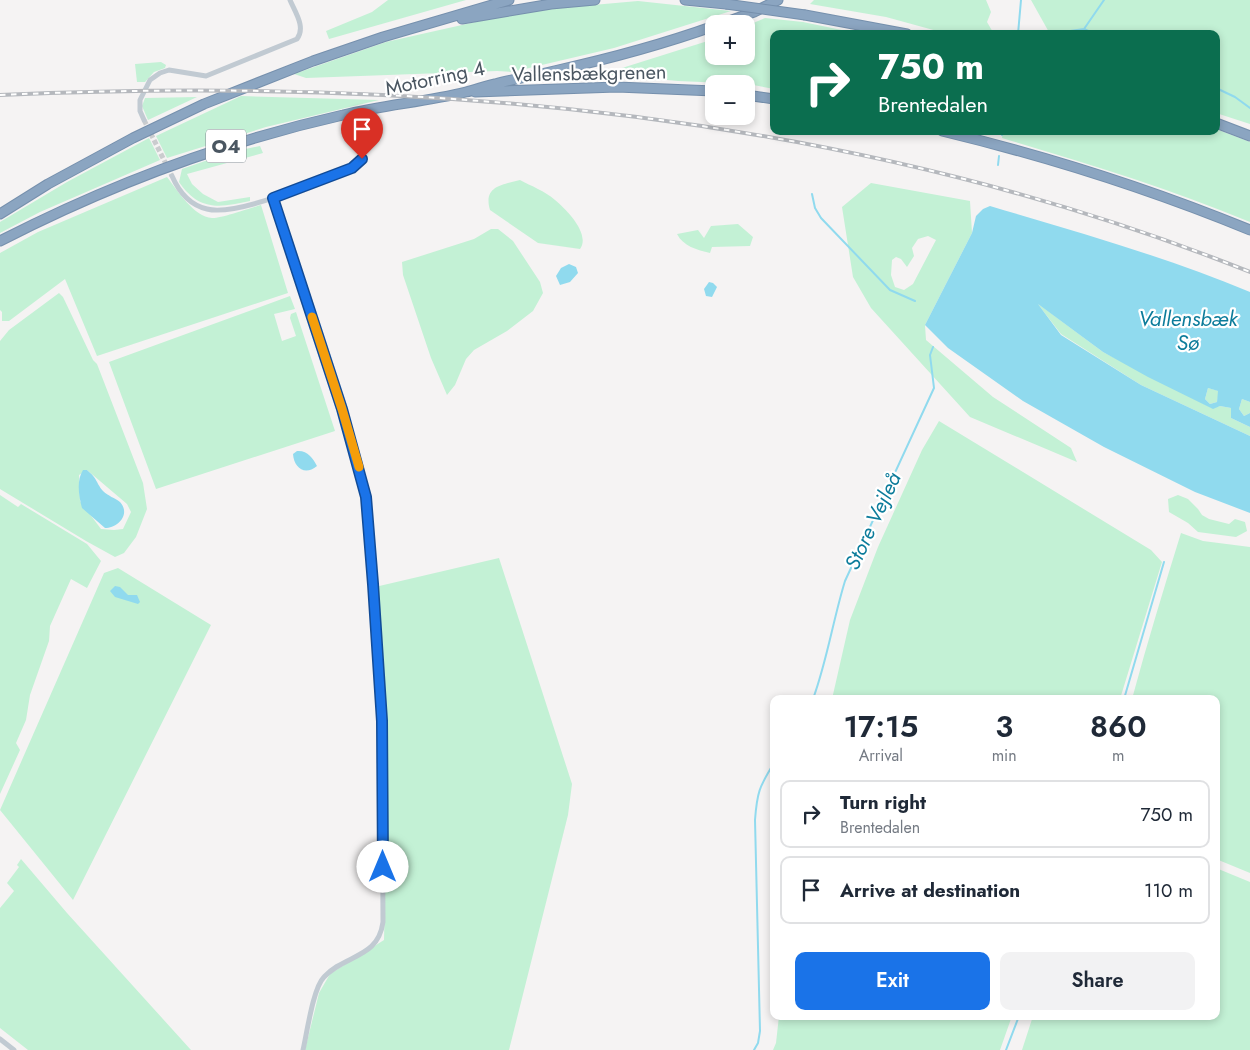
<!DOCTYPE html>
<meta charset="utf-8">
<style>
body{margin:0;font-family:Jost,sans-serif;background:#f2f2f3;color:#1f2937;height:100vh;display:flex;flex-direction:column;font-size:19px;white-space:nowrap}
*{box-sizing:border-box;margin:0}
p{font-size:16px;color:#747a83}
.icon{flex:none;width:28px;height:28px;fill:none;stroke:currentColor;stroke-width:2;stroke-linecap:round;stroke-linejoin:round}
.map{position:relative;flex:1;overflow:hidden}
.details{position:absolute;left:770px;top:695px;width:450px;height:325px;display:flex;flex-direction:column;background:#fff;border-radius:10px;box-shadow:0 2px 8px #0003}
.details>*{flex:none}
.banner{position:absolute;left:770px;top:30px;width:450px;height:105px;border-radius:10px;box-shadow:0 2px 8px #0003;background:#0b6e4f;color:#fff;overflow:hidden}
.tools{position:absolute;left:705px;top:15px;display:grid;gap:10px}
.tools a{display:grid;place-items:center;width:50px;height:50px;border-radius:10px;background:#fff;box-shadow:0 2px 8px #0003;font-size:25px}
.pin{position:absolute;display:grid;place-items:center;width:42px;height:42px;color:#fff;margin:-51px -21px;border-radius:50% 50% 50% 0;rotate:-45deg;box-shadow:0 0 5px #0007}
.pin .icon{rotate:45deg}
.me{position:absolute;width:55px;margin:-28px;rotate:0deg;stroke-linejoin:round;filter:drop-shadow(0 0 4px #0008)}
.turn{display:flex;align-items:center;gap:18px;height:105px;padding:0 25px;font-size:22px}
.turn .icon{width:65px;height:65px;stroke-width:2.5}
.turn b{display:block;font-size:35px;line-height:42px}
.eta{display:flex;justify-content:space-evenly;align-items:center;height:85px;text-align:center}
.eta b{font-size:30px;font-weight:600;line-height:35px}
.action{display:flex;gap:10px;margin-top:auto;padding:10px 25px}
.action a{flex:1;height:58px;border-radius:10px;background:#1a73e8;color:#fff;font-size:20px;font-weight:600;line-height:58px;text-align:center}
.action a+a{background:#f2f2f3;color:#1f2937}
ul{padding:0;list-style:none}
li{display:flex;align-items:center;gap:15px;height:68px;margin:0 10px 8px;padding:0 15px;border:2px solid #e0e1e3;border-radius:10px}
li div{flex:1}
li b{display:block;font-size:19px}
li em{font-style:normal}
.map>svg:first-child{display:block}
.green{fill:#c3f1d5;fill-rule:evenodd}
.water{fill:#90daee;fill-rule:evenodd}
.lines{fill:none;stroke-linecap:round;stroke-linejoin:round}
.stream{stroke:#90daee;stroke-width:2}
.street-tunnel{stroke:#caccce;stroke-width:5;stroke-dasharray:5 2.5;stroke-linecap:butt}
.highway-casing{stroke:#7690ad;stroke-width:11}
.street{stroke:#c1cad2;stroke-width:5}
.highway{stroke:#8ba5c1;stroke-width:9}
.rail-casing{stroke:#b5b8bd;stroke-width:4}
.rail{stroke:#fff;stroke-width:2;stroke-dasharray:5.5;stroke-linecap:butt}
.highway-bridge-casing{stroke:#7690ad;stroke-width:11;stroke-linecap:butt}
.highway-bridge{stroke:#8ba5c1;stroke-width:9}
.route-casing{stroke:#114b97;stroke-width:12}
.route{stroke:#1a73e8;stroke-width:9}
.slow{stroke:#f59e0b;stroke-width:9}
.labels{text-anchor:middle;stroke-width:4.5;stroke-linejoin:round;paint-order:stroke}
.shield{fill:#fff;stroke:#808990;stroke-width:1}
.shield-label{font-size:19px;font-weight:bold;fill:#4a5661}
.street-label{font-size:20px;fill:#4a5661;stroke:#fff}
.water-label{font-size:21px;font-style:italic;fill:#0c7c9b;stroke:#fff}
</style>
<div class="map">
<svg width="1250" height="1050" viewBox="0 0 1250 1050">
<rect width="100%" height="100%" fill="#f5f3f3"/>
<!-- green -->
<path class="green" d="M388,0h78l-137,39 -3,-8 46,-19z
M814,0h172l5,12 -4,10 7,12h-46l-62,-17 -76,-13z
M1031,0h219v124l-34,-11v-79h-166z
M638,1l93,10 -117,37 -102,24 -15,-1 -191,7 -12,-4 92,-32 139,-31z
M765,18l38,4 58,12h-87v55l-26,-5 -70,-3 -75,-7 111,-35v17h32v-30z
M161,62l5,3 -1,3 -11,4 -9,10h-8l-2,-18z
M241,96l138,4 -113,27 -99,31 -11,-22z
M197,97l-49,23 -6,-14 3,-8z
M1216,129l34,13v80c-81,-34 -164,-59 -248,-84l1,-7h213z
M149,138l11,22 -120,52 -40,21v-11l67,-40z
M260,146l3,7 -76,21 5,10 11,10 15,8 32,-5v4c-31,7 -51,10 -71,-19l3,-13 49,-17z
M167,177c10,13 27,40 45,41 7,1 41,-11 49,-13l27,88 -191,63 -32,-77 -56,42h-7v-9l-2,-2v-57l38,-21z
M520,180c11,6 25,11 35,20 11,9 36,34 25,49l-42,-6 -48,-33c-7,-24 12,-25 30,-30z
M871,183l99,18 2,32 -47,92 1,15 67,57 78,51 6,14 -107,-45 -99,-109 -18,-31 -11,-70zM928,236l8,4 -23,44 -9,6 -9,-3 -4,-12 1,-15 4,-3 5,2 6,8 7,-11 -2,-8 6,-9z
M738,224l15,13 -3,9 -38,1 -2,6c-13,-3 -27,-7 -33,-19l21,-4 6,8 7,-12z
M491,229h7l15,12 27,41 3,11 -10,18 -26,20 -33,19 -8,9 -11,26 -8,10 -16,-37 -28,-83 -1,-13 72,-23z
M59,293l4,4 30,63 4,4 46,119 4,26 -11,28 -12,16 -9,4 -29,-16 -86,-52v-148l9,-11zM87,470l40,34 4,8 -8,17 -9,1 -13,-1 -21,-28 -1,-26z
M290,296l5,13 -21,5 8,27 14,-5 -6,-18 1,-4 5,-2 39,119 -179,58 -47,-127z
M1037,303l66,49 109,56 8,-2 11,2v10l19,9v9l-109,-51 -80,-51z
M1208,388l11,3 -2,11 -7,2 -5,-5z
M1242,399l8,3v11l-6,3 -5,-7z
M939,421l212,129 11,12 -42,137h-288l18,-79 28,-73 44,-97z
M0,495l18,12 3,-3 66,40 14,17 -14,27 -16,-9 -21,47 -1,15 -19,54 -4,25 -10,23 4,7 -20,44z
M1178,495l10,4 10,10 4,6 7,4 20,5 6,-5 10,3 2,9 -11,6 -38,-5 -10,-9 -19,-11 -1,-13z
M1181,533l22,8 47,6v326l-34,-14v-160h-84c15,-56 32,-111 49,-166z
M499,558l73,226 -4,31 -59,235h-204l14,-57 11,-19 54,-34 3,-138v-79l-12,-136z
M118,568l93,57 -138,275 -73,-90 104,-237z
M21,859l46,54 124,137h-163l-28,-22v-120l14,-17 -7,-8 12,-16 -2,-2z
M1216,868l34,14v168h-228l11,-34h183z
M779,1016h233l-12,34h-227l3,-7z"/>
<!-- water -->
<path class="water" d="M990,206c88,26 176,51 260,86v110l-8,-3 -3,10 5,7 6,-3v14l-19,-9v-10l-11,-2 -7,3 -65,-32 -45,-25 -65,-48 23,31 80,50 109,51v77l-55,-21 -91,-45 -81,-46 -75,-53 -23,-23 47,-92 4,-17 7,-7zM1208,388l10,3 -1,11 -7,2 -5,-5z
M569,264l7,3 2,6 -8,9 -10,3 -4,-9 5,-8z
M709,282l4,1 4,4 -5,10 -6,-1 -2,-7z
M297,451c10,-1 16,7 20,15 -12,10 -23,2 -24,-12z
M83,470h4c11,9 9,13 16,21 5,5 12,7 17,11 11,12 -2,26 -15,26l-23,-20c-3,-11 -6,-27 1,-38z
M115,586l5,1 8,8h9l3,7 -2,2 -23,-7 -5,-6z"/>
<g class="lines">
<!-- stream -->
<path class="stream" d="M1084,29l11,5
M1018,34l3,-34
M1050,34l34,-5 20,-29
M1216,88l19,9 15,11
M1002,135l1,-4
M998,165l1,-9
M812,194l3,14 6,10 69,72 25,11
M813,699c14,-38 20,-79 32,-118l89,-193 -4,-33 3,-8
M1124,699l40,-137
M754,1050l4,-7 2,-12 -5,-211c2,-27 4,-33 19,-57
M1006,1050l13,-34"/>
<!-- street-tunnel -->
<path class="street-tunnel" d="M144,120l28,56"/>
<!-- highway casing -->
<g class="highway-casing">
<path id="highway" d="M685,0l41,4
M805,15l102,19
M462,19l89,-15 44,-4
M721,24l33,-12 24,-12
M475,92l142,-5 97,4
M746,95l28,4
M1216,123l34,13
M942,131c104,25 208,58 308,99
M0,214l48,-30 85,-46 71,-34 109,-43 70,-24 126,-37
M0,241c109,-56 223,-99 343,-126 40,-10 82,-13 123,-23 9,-2 19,-6 29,-8 19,-5 39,-8 59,-13 54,-12 107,-26 160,-45"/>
</g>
<!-- street -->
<path class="street" d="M144,120l-4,-9v-11l10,-20 10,-7 9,-3 37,6 91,-37c9,-12 -2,-27 -7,-39
M172,176c7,16 17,29 35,33 31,8 113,-29 145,-41l10,-9
M273,198l69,211 24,88 7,87 9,137 1,201c-5,37 -38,32 -59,55 -11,11 -17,56 -21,73
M0,1039l14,11"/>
<!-- highway -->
<use href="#highway" class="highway"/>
<!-- rail casing -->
<g class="rail-casing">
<path id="rail" d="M0,95c425,-19 852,18 1250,177"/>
</g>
<!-- rail -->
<use href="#rail" class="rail"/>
<!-- highway-bridge casing -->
<g class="highway-bridge-casing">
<path id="highway-bridge" d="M726,4l79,11"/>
</g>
<!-- highway-bridge -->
<use href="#highway-bridge" class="highway-bridge"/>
</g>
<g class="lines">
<!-- route casing -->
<g class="route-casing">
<path id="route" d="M362,159l-10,9 -79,30 69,211 24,88 7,87 9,137 1,146"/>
</g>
<!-- route -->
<use href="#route" class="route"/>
<!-- slow -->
<path class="slow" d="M312,317l30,92 17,58"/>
</g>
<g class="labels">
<!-- shield labels -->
<rect class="shield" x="206" y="129.5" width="40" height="33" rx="4"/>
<g class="shield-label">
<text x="226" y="153">O4</text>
</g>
<!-- street labels -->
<g class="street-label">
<text transform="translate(589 73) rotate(-1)" y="7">Vallensbækgrenen</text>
<text transform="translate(435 78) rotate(-12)" y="7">Motorring 4</text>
</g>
<!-- water labels -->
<g class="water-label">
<text x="1188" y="326">Vallensbæk<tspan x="1188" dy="24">Sø</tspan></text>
<text transform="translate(873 521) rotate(-65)" y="7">Store Vejleå</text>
</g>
</g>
</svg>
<div class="tools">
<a>+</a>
<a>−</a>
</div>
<div class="pin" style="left:362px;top:159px;background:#d93025"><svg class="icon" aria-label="arrive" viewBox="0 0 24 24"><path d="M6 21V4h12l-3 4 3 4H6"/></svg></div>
<svg class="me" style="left:383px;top:867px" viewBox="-20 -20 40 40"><circle r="19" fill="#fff"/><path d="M0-13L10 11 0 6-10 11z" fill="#1a73e8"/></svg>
<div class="banner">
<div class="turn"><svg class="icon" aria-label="right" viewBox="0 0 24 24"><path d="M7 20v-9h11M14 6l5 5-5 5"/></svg><div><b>750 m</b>Brentedalen</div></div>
</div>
<section class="details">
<div class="eta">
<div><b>17:15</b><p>Arrival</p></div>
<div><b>3</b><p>min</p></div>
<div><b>860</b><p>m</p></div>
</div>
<ul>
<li><svg class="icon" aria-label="right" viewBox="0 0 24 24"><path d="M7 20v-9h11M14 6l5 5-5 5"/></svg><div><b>Turn right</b><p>Brentedalen</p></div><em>750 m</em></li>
<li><svg class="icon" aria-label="arrive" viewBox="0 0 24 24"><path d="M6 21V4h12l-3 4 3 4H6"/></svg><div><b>Arrive at destination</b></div><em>110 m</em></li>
</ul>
<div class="action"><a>Exit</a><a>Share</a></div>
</section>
</div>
